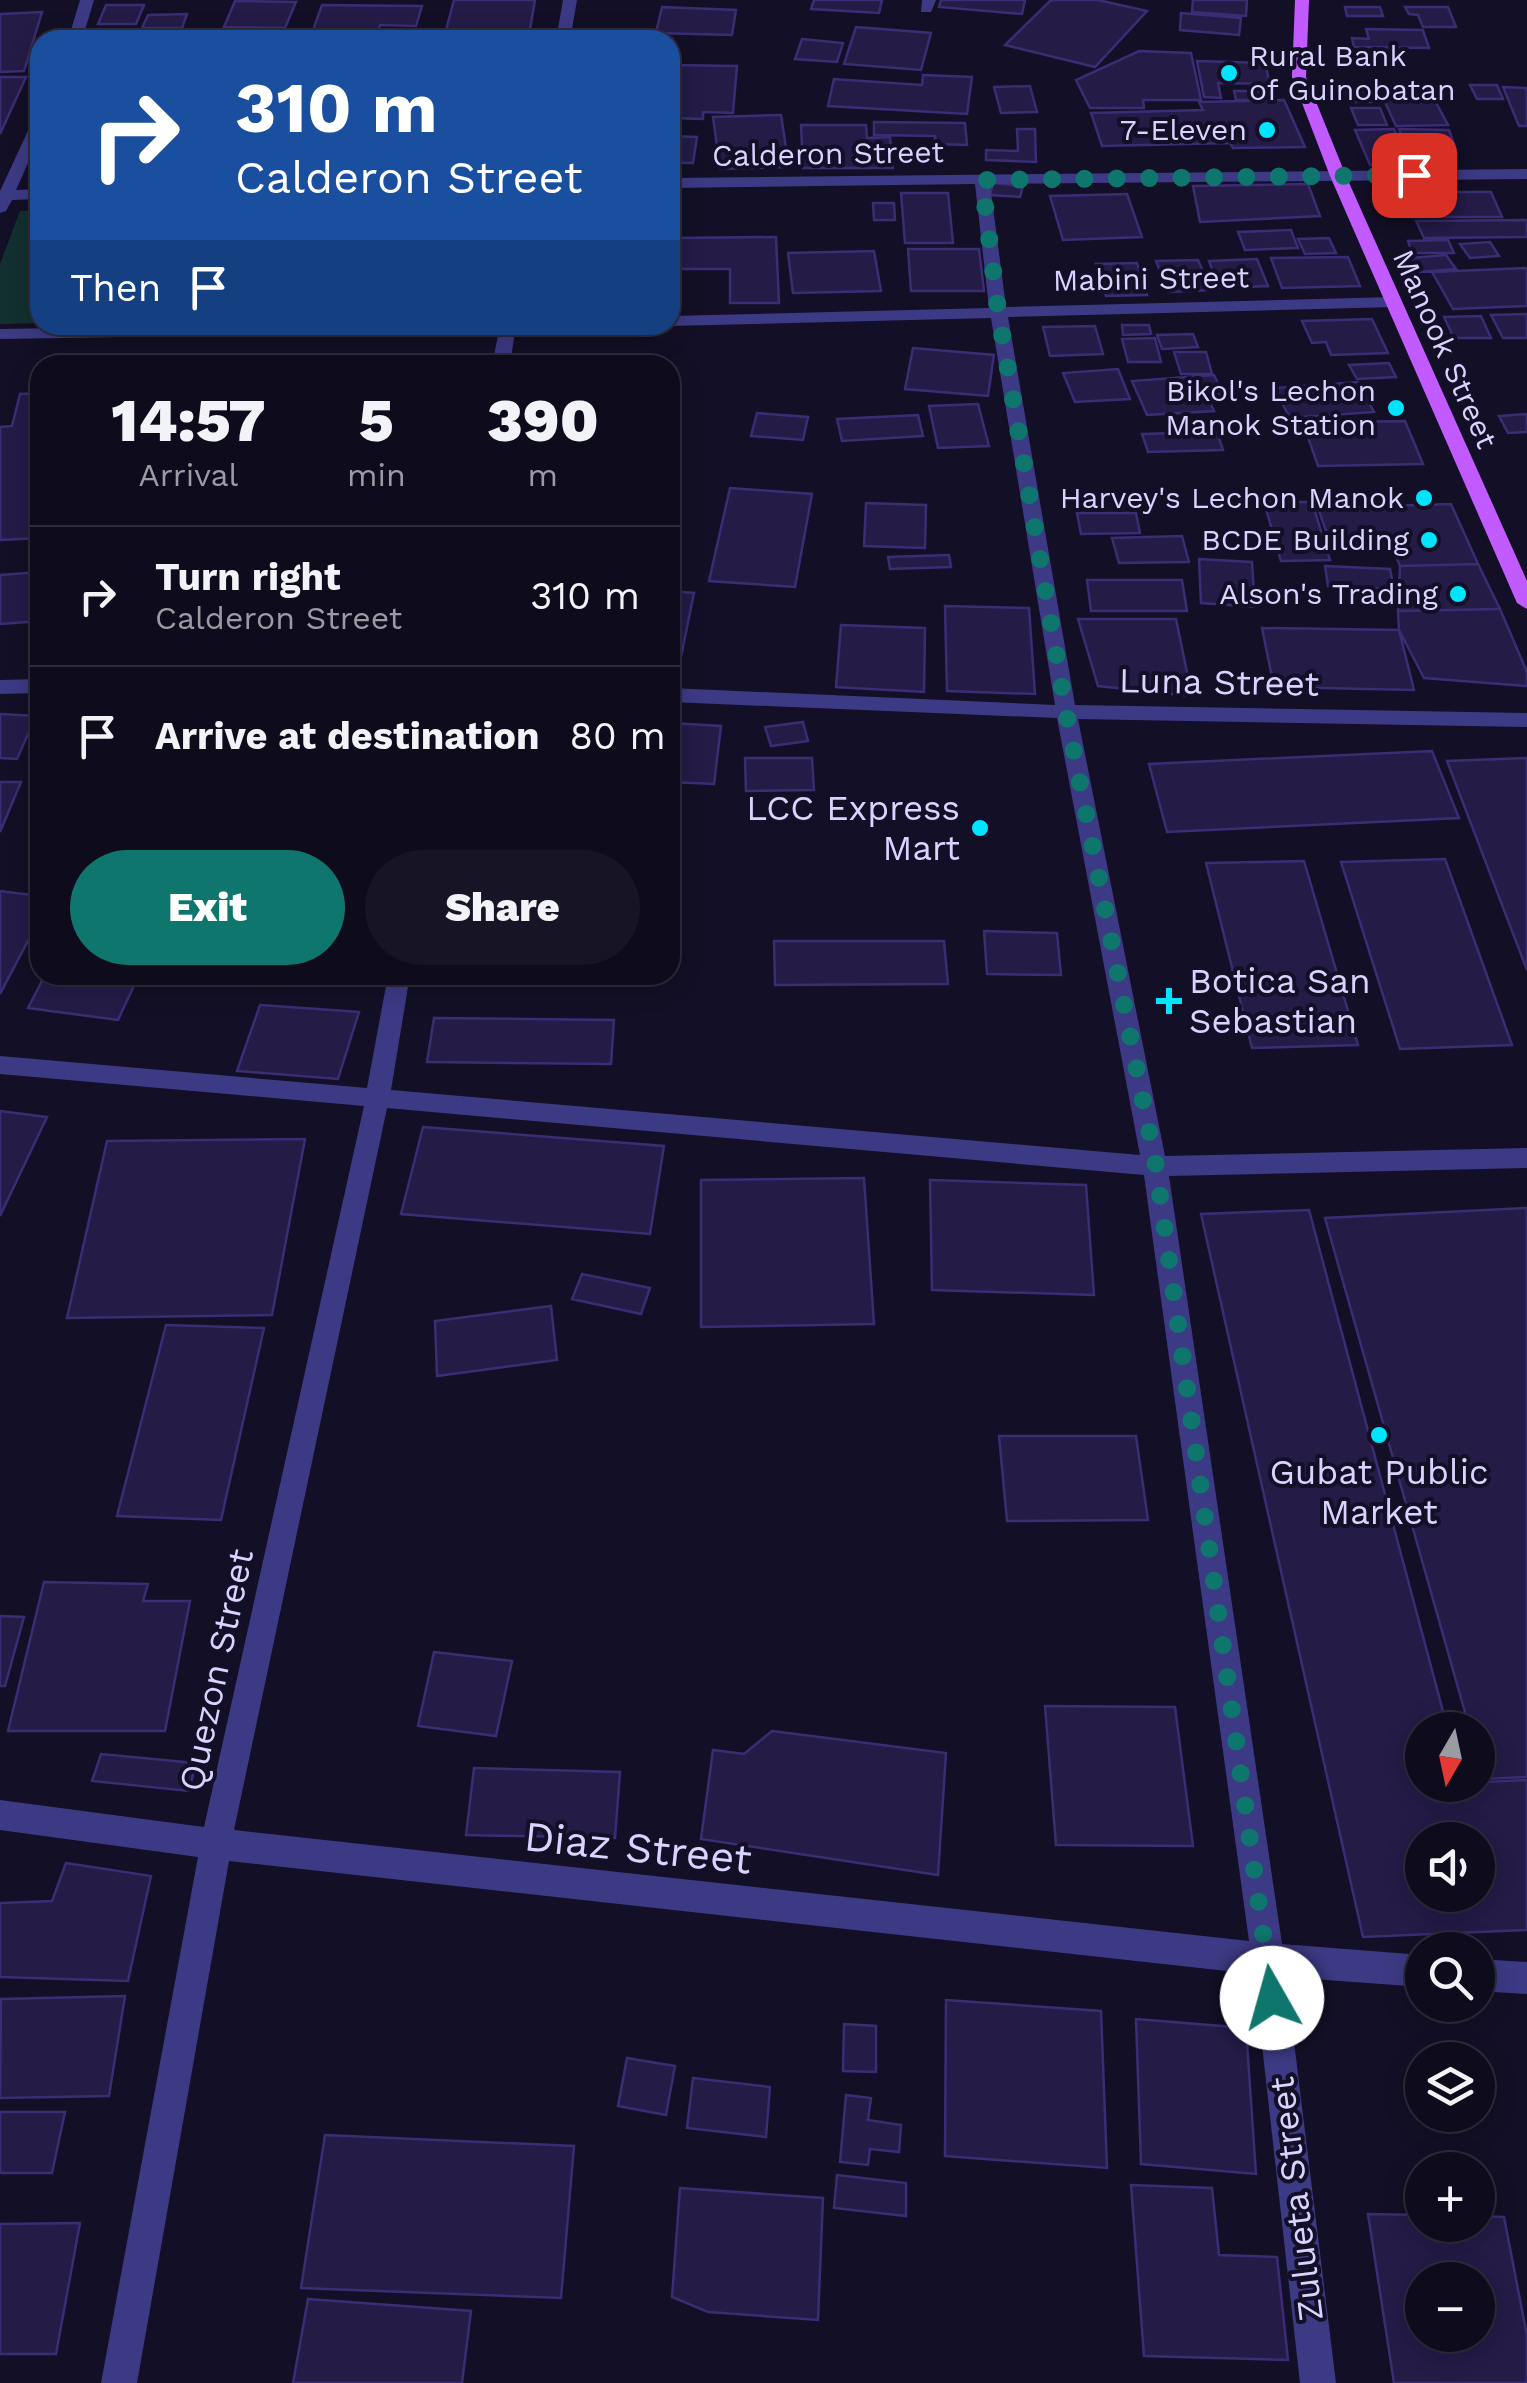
<!DOCTYPE html>
<meta charset="utf-8">
<style>
body{margin:0;font-family:"Work Sans",sans-serif;background:#171425;color:#f1f3f6;height:100vh;display:flex;flex-direction:column;font-size:38px;white-space:nowrap}
*{box-sizing:border-box;margin:0}
p{font-size:32px;color:#9b9ba3}
.icon{flex:none;width:55px;height:55px;fill:none;stroke:currentColor;stroke-width:2;stroke-linecap:round;stroke-linejoin:round}
.map{position:relative;flex:1;overflow:hidden}
.details{position:absolute;left:30px;top:355px;width:650px;height:630px;display:flex;flex-direction:column;background:#0e0b1c;border-radius:30px;box-shadow:0 5px 25px #0003,0 0 0 2px #2e2b3b}
.details>*{flex:none}
.guide{position:absolute;left:30px;top:30px;width:650px;height:305px;border-radius:30px;box-shadow:0 5px 25px #0003,0 0 0 2px #2e2b3b;background:#1a4fa0;color:#fff;overflow:hidden}
.needle{width:65px;rotate:189deg}
.controls{position:absolute;left:1405px;top:1712px;display:grid;gap:20px}
.controls a{display:grid;place-items:center;width:90px;height:90px;border-radius:50%;background:#0e0b1c;box-shadow:0 5px 25px #0003,0 0 0 2px #2e2b3b;font-size:50px}
.pin{position:absolute;display:grid;place-items:center;width:85px;height:85px;color:#fff;margin:-42px;border-radius:20px;box-shadow:0 5px 15px #0006}
.me{position:absolute;width:110px;margin:-55px;rotate:353deg;stroke-linejoin:round;filter:drop-shadow(0 0 8px #0008)}
.turn{display:flex;align-items:center;gap:35px;height:210px;padding:0 40px;font-size:45px}
.turn .icon{width:130px;height:130px;stroke-width:2.5}
.turn b{display:block;font-size:70px;line-height:85px}
.then{display:flex;align-items:center;height:95px;padding:0 40px;background:#0003;gap:20px;font-size:38px}
.eta{display:flex;justify-content:space-evenly;align-items:center;height:170px;text-align:center}
.eta b{font-size:60px;font-weight:800;line-height:70px}
.primary-button{display:flex;gap:20px;margin-top:auto;padding:20px 40px}
.primary-button a{flex:1;height:115px;border-radius:60px;background:#0f766e;color:#fff;font-size:40px;font-weight:800;line-height:115px;text-align:center}
.primary-button a+a{background:#171425;color:#f1f3f6}
ul{padding:0;list-style:none}
li{display:flex;align-items:center;gap:30px;height:140px;padding:0 40px;border-top:2px solid #2e2b3b}
li div{flex:1}
li b{display:block;font-size:38px}
li em{font-style:normal}
.map>svg:first-child{display:block}
.green{fill:#12302f}
.building{fill:#241b47;stroke:#3b2d73;stroke-width:2.5;fill-rule:evenodd}
.lines{fill:none;stroke-linecap:round;stroke-linejoin:round}
.minor{fill:#3d3a85;fill-rule:evenodd}
.major{fill:#c25bff;fill-rule:evenodd}
.route{stroke:#0f766e;stroke-width:18;stroke-dasharray:0 32.4}
.poi-dot{fill:#00e5ff;stroke:#130f26;stroke-width:4}
.labels{text-anchor:middle;stroke-width:8;stroke-linejoin:round;paint-order:stroke}
.far-poi-label{font-size:30px;fill:#d9d4ff;stroke:#130f26;text-anchor:end}
.far-street-label{font-size:30px;fill:#d9d4ff;stroke:#130f26}
.street-label{font-size:35px;fill:#d9d4ff;stroke:#130f26}
.poi-label{font-size:35px;fill:#d9d4ff;stroke:#130f26;text-anchor:end}
.near-street-label{font-size:42px;fill:#d9d4ff;stroke:#130f26}
</style>
<div class="map">
<svg width="1527" height="2383" viewBox="0 0 1527 2383">
<rect width="100%" height="100%" fill="#130f26"/>
<!-- green -->
<path class="green" d="M40,210v113l-40,1v-60l20,-53z"/>
<!-- building -->
<path class="building" d="M454,0h81l-6,35 -84,-1z
M814,0h68l-3,13 -68,-4z
M941,0h84l-3,14 -83,-7z
M1051,0h47l49,11 -52,56 -90,-22z
M1193,0h54l-1,16 -54,-4z
M235,1l61,1 -11,26 -61,-1z
M106,5h38l-8,19h-38z
M322,5l100,1 -6,20 -36,-1 -2,9 -66,-1z
M662,7l74,3 -4,25 -76,-2z
M1345,7h35l3,9h-36z
M1405,7h43l8,20h-33l-5,-12 -9,-1z
M42,12l-18,59 -24,1v-58z
M1181,13l60,5 -2,17 -59,-5z
M187,14l-5,14h-40l6,-13z
M856,27l75,6 -10,37 -77,-6z
M1366,29l57,1 6,18 -75,-1 -2,-9 17,1z
M802,39l41,4 -6,19 -42,-3z
M1139,51l52,2 10,47h-58l1,8h-54l-14,-28z
M1197,61l68,2 5,21 -52,-1 3,15 -17,-1z
M670,65l67,1 -4,47 -30,-1v7l-33,-1z
M923,75l49,2 -5,37 -139,-8 6,-27 88,6z
M0,77h26l-26,57z
M1470,85h27l6,14h-26z
M1030,86l7,26 -36,1 -7,-26z
M1503,87l24,1v38h-8z
M1344,89h31l5,13h-31z
M1234,91h34l2,9h-34z
M1432,95l16,30 -52,1 -14,-30z
M1284,100l21,47 -72,1 -3,-5 -128,3 -11,-33 112,-3 -4,-8z
M1351,108h29l7,17h-29z
M781,115l8,52 -69,2 -7,-52z
M874,122l91,1 2,22 -32,-1v-8l-61,-1z
M801,125h65l1,13 23,-1 3,31h-90z
M1017,129h18l1,33 -50,-2v-10l32,1z
M1394,129l16,35 -40,1 -15,-35z
M1399,129l50,1 5,14 -50,-1z
M670,136l27,1 -4,26h-23z
M993,183l30,3 -3,11 -30,-2z
M1308,184l12,32 -120,6 -7,-36z
M1399,192h92l11,25h-93z
M901,193h47l5,50h-48z
M1127,194l15,43 -79,3 -13,-44z
M873,203h21l1,17h-21z
M1527,220v17l-103,1 -8,-17z
M1291,230l7,18 -53,2 -7,-18z
M776,237l3,66h-49v-34h-60v-31z
M1329,238l7,15 -31,1 -7,-15z
M1448,240l6,13h-42l-4,-12z
M1490,242l9,14 -29,2 -10,-14z
M908,249h71l5,42h-73z
M874,251l7,40 -88,2 -5,-40z
M1446,255l10,14 -36,3 -10,-14z
M1348,257l12,29 -78,2 -11,-30z
M1257,259l11,27 -49,2 -10,-27z
M1198,260l13,30 -43,2 -12,-31z
M1137,263l10,32 -41,1 -10,-32z
M1527,268v38l-74,3 -21,-37z
M1527,314v24h-24l-12,-23z
M1481,316l10,22h-37l-10,-21z
M1372,319l16,34 -57,2 -5,-13 -14,1 -10,-22z
M1122,325h27l2,9 -28,1z
M1095,326l8,28 -53,2 -7,-29z
M1193,334l5,13 -36,2 -5,-14z
M1155,338l6,24h-33l-6,-23z
M913,348l81,7 -6,41 -83,-7z
M1174,352h32l6,22h-31z
M1389,363l7,14 -39,2 -8,-14z
M1118,369l12,30 -55,3 -12,-29z
M1214,375l9,19 -16,1 7,16 -67,4 -15,-34z
M1358,382l16,30 -84,6 -16,-30z
M40,393v145l-40,2v-113l12,-1 8,-32z
M978,404l11,42 -51,2 -9,-42z
M757,413l51,4 -5,23 -52,-4z
M1527,414v18l-19,1 -9,-17z
M918,415l5,21 -81,5 -5,-22z
M1405,421l18,43 -105,2 -15,-43z
M1217,432l6,18 -75,2 -6,-18z
M730,488l82,6 -17,93 -86,-6z
M1264,502h48l18,58 -49,1z
M866,503l60,2 -1,43 -61,-2z
M1451,504l27,60 -78,2 -8,-20 -60,2 -14,-40z
M1077,513h59l4,20 -59,1z
M1182,536l7,26 -70,1 -7,-25z
M949,555l2,12 -61,2 -2,-12z
M1199,559l53,3 3,45 -54,-4z
M1478,564l22,45 -102,2 2,-45z
M1325,566l65,3 4,20 -66,-3z
M40,572v49l-40,3v-49z
M1087,580h95l5,31h-96z
M670,591l24,2 -15,74 -9,-1z
M945,606l84,2 6,86 -88,-3z
M1500,609l27,63v14l-103,-8 -25,-48 -1,-19z
M1078,619h98l16,77 -94,-10z
M841,625l84,3 -1,64 -88,-5z
M1262,628l137,2 15,60 -140,-3z
M0,714l36,2 -19,43 -17,-1z
M803,722l5,19 -37,5 -6,-19z
M672,723l49,3 -7,58 -44,-2z
M1432,751l27,67 -292,14 -18,-68z
M745,758h67l2,32 -68,1z
M1527,758v212l-80,-209z
M0,782h21l-21,50z
M1445,859l67,186 -112,4 -59,-187z
M1304,861l54,184 -106,3 -46,-185z
M0,891l40,5v22l-40,76z
M984,931l73,2 4,42 -74,-1z
M774,941h170l4,43 -173,1z
M45,975h94l-21,45 -90,-12z
M271,975h86l-3,7z
M260,1005l99,7 -21,67 -101,-8z
M434,1018l180,2 -3,44 -184,-2z
M0,1111l47,6 -47,99z
M423,1127l241,19 -14,88 -249,-20z
M305,1139l-33,176 -205,3 40,-177z
M864,1178l10,146 -173,3v-147z
M930,1180l156,5 8,110 -162,-5z
M1527,1208v569l-43,2 -6,-21v-28h-8l-145,-512z
M1309,1210l139,520h-26v55l105,-5v150l-164,7 -162,-723zM1422,1840h56v55h-56z
M582,1274l68,14 -9,26 -69,-15z
M551,1306l6,54 -120,16 -2,-55z
M166,1325l98,3 -43,192 -104,-4z
M999,1436h137l12,84 -141,1z
M44,1582l104,2 -5,17h47l-25,130h-157z
M0,1616l24,1 -19,69h-5z
M434,1652l78,9 -16,75 -78,-10z
M1045,1706l130,1 18,139 -137,-1z
M772,1731l174,22 -8,122 -237,-36 12,-89 31,4z
M101,1754l95,9 -7,28 -97,-10z
M474,1768l146,4 -5,66 -149,-3z
M66,1863l85,13 -23,105 -128,-4v-74l52,-2z
M125,1996l-16,100 -109,2 1,-99z
M946,2000l155,11 6,157 -162,-12z
M1136,2019l110,9 10,146 -115,-10z
M844,2024l32,2v46l-33,-1z
M627,2058l48,8 -9,49 -48,-9z
M693,2078l77,9 -4,50 -79,-9z
M846,2095l25,3 -3,22 33,5 -2,27 -29,-3 -2,16 -28,-3z
M0,2112h65l-13,61h-52z
M325,2135l249,11 -13,152 -260,-10z
M837,2175l69,8v33l-72,-8z
M1131,2185l81,3 7,67 58,2 11,103 -144,-4z
M680,2188l143,10 -5,122 -110,-8 -36,-15z
M1368,2214l54,1v10h56v-9l26,1 23,119v47h-133zM1422,2280h56v55h-56z
M80,2223l-24,131h-56v-130z
M308,2299l163,12 -9,72h-169z"/>
<g class="lines">
<!-- minor -->
<path class="minor" d="M80,0h14l-12,40h-14z
M563,0h14l-7,40h-14z
M922,0h14l-5,12h-10z
M40,116v20l-24,54 24,-1v10l-28,1 -6,11 -6,2v-22l33,-71z
M1527,169v10l-537,5 16,123 388,-10 8,5 -8,5 -386,10 67,388 452,8v14l-449,-8 87,437 362,-8v20l-358,8 113,768 140,11v32l-136,-10 50,406h-36l-46,-409 -1025,-113 -92,522h-36l97,-526 -198,-27v-30l204,27 160,-721 -364,-32v-18l367,32 21,-113h22l-19,115 749,65 -83,-437 -387,-16v-14l385,17 -64,-387 -321,8 -4,-1h4v-9l319,-8 -14,-124 -305,4v-10zM387,1108l757,67 105,766 -1015,-111z
M246,325h321l-8,5 -44,1 -5,34h-18l7,-34 -499,8v-10z
M40,679v14l-40,1v-14z
M1478,1959l49,3v32l-49,-3z"/>
<!-- major -->
<path class="major" d="M1295,0h14l-3,77 40,99 181,405v28l-10,-6 -187,-427 -38,-99z"/>
</g>
<g class="lines">
<!-- route -->
<path class="route" d="M1272,1998l-116,-832 -90,-454 -68,-402 -16,-130 432,-5"/>
</g>
<!-- markers -->
<g class="poi-dot">
<circle cx="1229" cy="73" r="10"/>
<circle cx="1267" cy="130" r="10"/>
<circle cx="1396" cy="408" r="10"/>
<circle cx="1424" cy="498" r="10"/>
<circle cx="1429" cy="540" r="10"/>
<circle cx="1458" cy="594" r="10"/>
<circle cx="980" cy="828" r="10"/>
<path d="M1164 986h10v10h10v10h-10v10h-10v-10h-10v-10h10z"/>
<circle cx="1379" cy="1435" r="10"/>
</g>
<g class="labels">
<!-- far-poi labels -->
<g class="far-poi-label">
<text x="1249" y="66" text-anchor="start">Rural Bank<tspan x="1249" dy="34">of Guinobatan</tspan></text>
<text x="1247" y="140">7-Eleven</text>
<text x="1376" y="401">Bikol's Lechon<tspan x="1376" dy="34">Manok Station</tspan></text>
<text x="1404" y="508">Harvey's Lechon Manok</text>
<text x="1409" y="550">BCDE Building</text>
<text x="1438" y="604">Alson's Trading</text>
</g>
<!-- far-street labels -->
<g class="far-street-label">
<text transform="translate(828 154) rotate(-1)" y="10">Calderon Street</text>
<text transform="translate(1151 279) rotate(-1)" y="10">Mabini Street</text>
<text transform="translate(1445 349) rotate(66)" y="10">Manook Street</text>
</g>
<!-- street labels -->
<g class="street-label">
<text transform="translate(1219 682) rotate(1)" y="12">Luna Street</text>
<text transform="translate(216 1670) rotate(-78)" y="12">Quezon Street</text>
<text transform="translate(1296 2199) rotate(-97)" y="12">Zulueta Street</text>
</g>
<!-- poi labels -->
<g class="poi-label">
<text x="960" y="820">LCC Express<tspan x="960" dy="40">Mart</tspan></text>
<text x="1189" y="993" text-anchor="start">Botica San<tspan x="1189" dy="40">Sebastian</tspan></text>
<text x="1379" y="1484" text-anchor="middle">Gubat Public<tspan x="1379" dy="40">Market</tspan></text>
</g>
<!-- near-street labels -->
<g class="near-street-label">
<text transform="translate(638 1847) rotate(6)" y="15">Diaz Street</text>
</g>
</g>
</svg>
<div class="controls">
<a><svg class="needle" viewBox="-14 -14 28 28"><path d="M0-13l5 13h-10z" fill="#e53935"/><path d="M0 13l5-13h-10z" fill="#9b9ba3"/></svg></a>
<a><svg class="icon" aria-label="sound" viewBox="0 0 24 24"><path d="M4 9h4l5-4v14l-5-4H4zM17 9q2 3 0 6"/></svg></a>
<a><svg class="icon" aria-label="search" viewBox="0 0 24 24"><circle cx="10" cy="10" r="6"/><path d="M15 15l6 6"/></svg></a>
<a><svg class="icon" aria-label="layers" viewBox="0 0 24 24"><path d="M12 4l9 5-9 5-9-5zM3 14l9 5 9-5"/></svg></a>
<a>+</a>
<a>−</a>
</div>
<div class="pin" style="left:1414px;top:175px;background:#d93025"><svg class="icon" aria-label="arrive" viewBox="0 0 24 24"><path d="M6 21V4h12l-3 4 3 4H6"/></svg></div>
<svg class="me" style="left:1272px;top:1998px" viewBox="-20 -20 40 40"><circle r="19" fill="#fff"/><path d="M0-13L10 11 0 6-10 11z" fill="#0f766e"/></svg>
<div class="guide">
<div class="turn"><svg class="icon" aria-label="right" viewBox="0 0 24 24"><path d="M7 20v-9h11M14 6l5 5-5 5"/></svg><div><b>310 m</b>Calderon Street</div></div>
<div class="then">Then<svg class="icon" aria-label="arrive" viewBox="0 0 24 24"><path d="M6 21V4h12l-3 4 3 4H6"/></svg></div>
</div>
<section class="details">
<div class="eta">
<div><b>14:57</b><p>Arrival</p></div>
<div><b>5</b><p>min</p></div>
<div><b>390</b><p>m</p></div>
</div>
<ul>
<li><svg class="icon" aria-label="right" viewBox="0 0 24 24"><path d="M7 20v-9h11M14 6l5 5-5 5"/></svg><div><b>Turn right</b><p>Calderon Street</p></div><em>310 m</em></li>
<li><svg class="icon" aria-label="arrive" viewBox="0 0 24 24"><path d="M6 21V4h12l-3 4 3 4H6"/></svg><div><b>Arrive at destination</b></div><em>80 m</em></li>
</ul>
<div class="primary-button"><a>Exit</a><a>Share</a></div>
</section>
</div>
